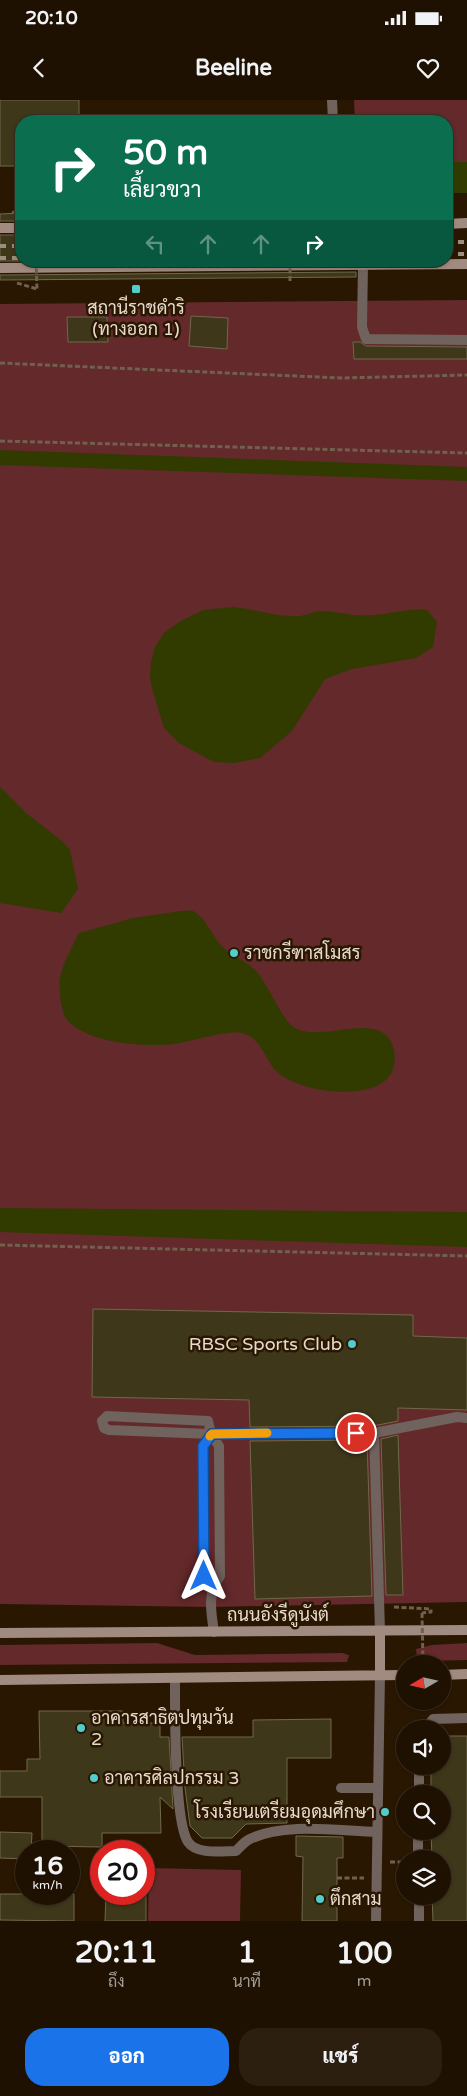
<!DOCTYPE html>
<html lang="th">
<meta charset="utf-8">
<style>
body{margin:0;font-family:"Varela Round",Sarabun,sans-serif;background:#2c1f10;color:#f1f3f6;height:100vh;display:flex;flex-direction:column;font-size:19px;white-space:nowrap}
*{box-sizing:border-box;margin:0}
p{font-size:16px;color:#a19d99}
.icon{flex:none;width:28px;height:28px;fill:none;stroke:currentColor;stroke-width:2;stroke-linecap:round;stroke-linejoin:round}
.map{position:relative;height:1821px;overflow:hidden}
.details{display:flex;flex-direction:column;background:#1f1101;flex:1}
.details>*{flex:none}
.hud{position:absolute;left:15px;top:15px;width:438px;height:152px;border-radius:20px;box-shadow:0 1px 4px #0004,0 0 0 1px #3c3123;background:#0b6e4f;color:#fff;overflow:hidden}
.needle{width:32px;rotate:261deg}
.fabs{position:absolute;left:396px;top:1555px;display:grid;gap:10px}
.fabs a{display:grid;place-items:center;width:55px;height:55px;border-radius:50%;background:#1f1101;box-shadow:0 1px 4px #0004,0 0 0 1px #3c3123;font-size:25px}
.speed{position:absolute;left:15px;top:1740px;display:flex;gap:10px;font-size:25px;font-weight:700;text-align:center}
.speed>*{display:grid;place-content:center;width:65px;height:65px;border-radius:50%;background:#1f1101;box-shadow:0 1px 4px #0004,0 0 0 1px #3c3123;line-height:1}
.speed small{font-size:12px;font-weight:400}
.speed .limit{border:8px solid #d22;background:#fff;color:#111}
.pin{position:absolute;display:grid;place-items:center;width:42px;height:42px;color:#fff;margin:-21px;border:2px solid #fff;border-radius:50%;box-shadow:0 1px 5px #0007}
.me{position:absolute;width:55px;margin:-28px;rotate:0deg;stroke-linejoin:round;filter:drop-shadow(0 0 4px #0008)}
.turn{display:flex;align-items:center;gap:18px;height:105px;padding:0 25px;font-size:22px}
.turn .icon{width:65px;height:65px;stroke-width:2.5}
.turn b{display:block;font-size:35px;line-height:42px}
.lanes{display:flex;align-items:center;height:48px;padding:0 25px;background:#0003;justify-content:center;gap:25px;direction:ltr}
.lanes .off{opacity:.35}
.eta{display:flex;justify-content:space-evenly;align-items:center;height:85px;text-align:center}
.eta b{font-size:30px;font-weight:800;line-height:35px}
.cta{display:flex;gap:10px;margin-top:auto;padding:10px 25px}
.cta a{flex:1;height:58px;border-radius:20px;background:#1a73e8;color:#fff;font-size:20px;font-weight:800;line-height:58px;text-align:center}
.cta a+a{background:#2c1f10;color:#f1f3f6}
.status{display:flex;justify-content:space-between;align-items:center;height:35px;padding:0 25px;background:#1f1101;direction:ltr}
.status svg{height:14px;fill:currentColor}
header{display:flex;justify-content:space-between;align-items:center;height:65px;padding:0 25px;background:#1f1101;font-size:22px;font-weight:800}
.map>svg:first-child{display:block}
.green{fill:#63292b}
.water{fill:#313b00}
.building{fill:#3f371a;stroke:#71694a}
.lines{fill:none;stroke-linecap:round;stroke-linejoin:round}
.path{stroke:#70604d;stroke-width:3;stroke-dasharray:5 2.5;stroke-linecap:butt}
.lane{stroke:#70625c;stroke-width:10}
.street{stroke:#70625c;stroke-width:10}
.secondary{stroke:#a18a80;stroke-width:10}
.rail{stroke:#9c8d7c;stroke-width:4;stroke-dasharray:6 6;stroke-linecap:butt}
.path-bridge{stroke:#70604d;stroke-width:3;stroke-dasharray:5 2.5;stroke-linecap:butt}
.route-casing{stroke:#114b97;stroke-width:12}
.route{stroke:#1a73e8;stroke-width:9}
.slow{stroke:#f59e0b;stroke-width:9}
.poi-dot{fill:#52cdcc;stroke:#291701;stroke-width:2}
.labels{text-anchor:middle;stroke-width:5;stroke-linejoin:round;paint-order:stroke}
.poi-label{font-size:18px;fill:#e8dbcd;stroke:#291701;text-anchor:start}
.street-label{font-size:18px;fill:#e8dbcd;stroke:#291701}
</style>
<div class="status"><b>20:10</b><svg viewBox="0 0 49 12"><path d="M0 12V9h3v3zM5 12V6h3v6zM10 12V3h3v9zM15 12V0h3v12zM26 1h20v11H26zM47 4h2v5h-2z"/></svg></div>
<header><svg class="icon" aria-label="back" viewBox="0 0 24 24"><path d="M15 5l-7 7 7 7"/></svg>Beeline<svg class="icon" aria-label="heart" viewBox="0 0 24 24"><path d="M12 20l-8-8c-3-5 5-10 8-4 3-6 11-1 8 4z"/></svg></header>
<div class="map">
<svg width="467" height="1821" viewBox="0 0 467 1821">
<rect width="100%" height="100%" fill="#291701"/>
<!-- green -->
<path class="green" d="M354,0h113v62h-21v-41h-91z
M467,200v1302l-256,5 -211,-3v-1300z
M157,1543l38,12 147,-2 7,2 -2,7 -347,3v-20z
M467,1543v17l-45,1 -5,-4 -1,-8 16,-4z
M149,1768l92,2 -1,51h-92z"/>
<!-- water -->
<path class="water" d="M446,62h21v31h-21z
M0,350l467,17v14l-467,-16z
M233,507c22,2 43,10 65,9 8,0 17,-6 26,-5 16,1 32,6 50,4 18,-1 35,-7 53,-5l10,12 -4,25 -17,11 -64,11 -27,10 -33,52 -32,27 -26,5 -20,-1 -35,-19 -15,-15 -11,-36 -3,-15 1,-15 4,-15 9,-14 15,-11 24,-12z
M0,687l26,26 36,28 8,9 8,39 -17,24 -61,-10z
M181,811c3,0 9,-1 12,0 12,6 18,22 26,32 10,13 29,18 39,30 10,13 23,43 33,52 23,22 87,-17 101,19 5,11 3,27 -5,35 -22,22 -90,13 -111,-8 -10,-10 -15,-32 -31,-37 -14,-6 -54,8 -71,10 -30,3 -82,0 -105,-22 -7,-7 -8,-19 -9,-28 0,-5 -1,-11 0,-16 3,-15 12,-31 19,-45l54,-15z
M0,1108l467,4v35l-467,-15z"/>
<!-- building -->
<path class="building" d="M0,0h79v21h-58v23h-3v22h-18z
M21,113v8h-21v-7z
M0,135h21v26h-21z
M356,172v5l-356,3v-5z
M191,216l37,2 -1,31 -38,-3z
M67,217h40l1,25h-40z
M353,242h7l6,4 101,1v12h-113z
M93,1209l320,6v21l54,2v72l-69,-2v13l-25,5 -123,1 -1,-27 -157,-3z
M398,1335l5,160h-17l-5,-156z
M367,1340l5,156 -117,3 -5,-158z
M39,1611h84v12h37v14h9l4,72 -13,-12 1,36h-59v14l-60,-1v-49h-42v-26h27v-12h13z
M331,1619v39h-44v65l-41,1 -14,14h-30l-12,-12 -5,-38 -3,-51h71v-17z
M442,1636h25v185h-34l-1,-25h10v-37h-10l-1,-28h11v-37h-11v-28h11z
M0,1732l32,1 -1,18h-5v8l-26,-1z
M296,1736l47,1v21h-6v63h-35l1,-64 -7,-1z
M0,1794h74v27l-74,-1z
M106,1794h40v27h-41z"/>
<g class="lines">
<!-- path -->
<path class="path" d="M12,113l9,-4
M17,183l20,6
M0,263l341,15 126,-3
M0,341l467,12
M0,1145l467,11
M394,1507l37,2v3l-9,1
M399,1593l6,4
M390,1762h14
M337,1778h27"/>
<!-- lane -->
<path class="lane" d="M363,165l-1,62 4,12 101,1
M211,1334l-8,12 1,130 8,11
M380,1531l-6,-198 83,-16 10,1
M214,1532c-3,-21 -7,-38 6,-56l-1,-130 -8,-12 -3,-13 -101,-5 -5,5 2,7 5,2 102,4 163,-1
M175,1578c0,31 -1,143 13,164 9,13 34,9 48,9 4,-4 9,-10 14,-12 35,-17 89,-8 127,-7
M425,1629l8,-10 34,-1
M341,1688h36
M419,1694v-28
M418,1759v-28
M419,1796v25"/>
<!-- street -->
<path class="street" d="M332,0l1,21
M376,1821l4,-246"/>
<!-- secondary -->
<path class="secondary" d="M446,124l21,-1
M0,128h21
M0,168l467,-4
M380,1531v44
M0,1533l467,-3
M442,1575l25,-1
M0,1580l405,-5"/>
<!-- rail -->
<path class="rail" d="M446,142h21
M0,146h21
M446,154h21
M0,158h21"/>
<!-- path-bridge -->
<path class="path-bridge" d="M36,161l1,28
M290,161v21
M422,1513l1,51"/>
</g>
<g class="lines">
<!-- route casing -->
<g class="route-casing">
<path id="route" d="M204,1476l-1,-130 9,-12 144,-1"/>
</g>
<!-- route -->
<use href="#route" class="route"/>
<!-- slow -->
<path class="slow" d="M210,1336l2,-2 55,-1"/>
</g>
<!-- markers -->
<g class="poi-dot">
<rect x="131" y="184" width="10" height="10" rx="2.5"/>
<circle cx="234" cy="853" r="5"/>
<circle cx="352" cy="1244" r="5"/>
<circle cx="81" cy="1628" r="5"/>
<circle cx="94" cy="1678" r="5"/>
<circle cx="385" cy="1712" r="5"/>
<circle cx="320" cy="1799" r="5"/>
</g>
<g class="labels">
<!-- poi labels -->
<g class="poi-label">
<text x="136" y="214" text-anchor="middle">สถานีราชดำริ<tspan x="136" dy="21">(ทางออก 1)</tspan></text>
<text x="244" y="859">ราชกรีฑาสโมสร</text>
<text x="342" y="1250" text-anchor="end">RBSC Sports Club</text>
<text x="91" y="1624">อาคารสาธิตปทุมวัน<tspan x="91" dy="21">2</tspan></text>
<text x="104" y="1684">อาคารศิลปกรรม 3</text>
<text x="375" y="1718" text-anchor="end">โรงเรียนเตรียมอุดมศึกษา</text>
<text x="330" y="1805">ตึกสาม</text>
</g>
<!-- street labels -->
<g class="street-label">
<text x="278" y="1521">ถนนอังรีดูนังต์</text>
</g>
</g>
</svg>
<div class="fabs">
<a><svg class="needle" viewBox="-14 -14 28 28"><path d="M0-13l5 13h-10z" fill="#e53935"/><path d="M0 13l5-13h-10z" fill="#a19d99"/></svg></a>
<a><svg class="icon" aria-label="sound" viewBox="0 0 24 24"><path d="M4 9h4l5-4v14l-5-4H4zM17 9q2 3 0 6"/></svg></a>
<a><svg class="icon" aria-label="search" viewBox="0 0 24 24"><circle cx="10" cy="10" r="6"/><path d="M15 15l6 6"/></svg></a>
<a><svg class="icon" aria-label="layers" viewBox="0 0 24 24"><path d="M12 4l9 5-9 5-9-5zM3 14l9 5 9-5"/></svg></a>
</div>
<div class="speed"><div>16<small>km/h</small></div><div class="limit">20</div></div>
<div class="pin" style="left:356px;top:1333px;background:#d93025"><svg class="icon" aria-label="arrive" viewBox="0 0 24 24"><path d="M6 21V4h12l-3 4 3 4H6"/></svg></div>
<svg class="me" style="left:204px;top:1476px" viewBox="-20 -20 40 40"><path d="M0-17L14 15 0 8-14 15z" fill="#1a73e8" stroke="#fff" stroke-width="4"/></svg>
<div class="hud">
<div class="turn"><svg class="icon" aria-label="right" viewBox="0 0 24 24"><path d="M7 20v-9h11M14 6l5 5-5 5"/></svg><div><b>50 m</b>เลี้ยวขวา</div></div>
<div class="lanes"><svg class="icon off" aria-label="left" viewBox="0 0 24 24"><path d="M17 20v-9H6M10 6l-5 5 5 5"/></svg><svg class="icon off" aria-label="ahead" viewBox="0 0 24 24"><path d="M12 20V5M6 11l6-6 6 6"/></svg><svg class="icon off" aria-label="ahead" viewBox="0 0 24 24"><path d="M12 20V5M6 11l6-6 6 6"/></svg><svg class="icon" aria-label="right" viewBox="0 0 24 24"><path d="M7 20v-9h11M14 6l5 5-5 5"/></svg></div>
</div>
</div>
<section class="details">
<div class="eta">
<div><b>20:11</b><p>ถึง</p></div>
<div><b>1</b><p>นาที</p></div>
<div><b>100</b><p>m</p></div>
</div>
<div class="cta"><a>ออก</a><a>แชร์</a></div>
</section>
